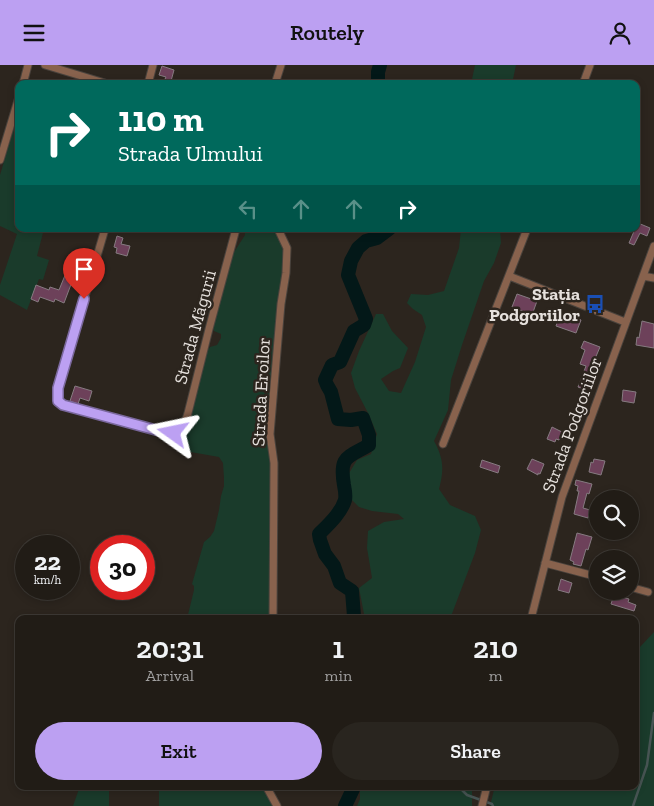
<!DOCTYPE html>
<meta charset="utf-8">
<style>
body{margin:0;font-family:"Zilla Slab",serif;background:#29251f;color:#f1f3f6;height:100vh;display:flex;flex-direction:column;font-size:19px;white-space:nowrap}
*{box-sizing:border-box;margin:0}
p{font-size:16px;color:#a2a1a1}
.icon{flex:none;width:28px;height:28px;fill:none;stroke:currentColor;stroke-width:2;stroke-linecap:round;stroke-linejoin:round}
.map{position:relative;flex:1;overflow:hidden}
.panel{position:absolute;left:15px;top:550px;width:624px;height:175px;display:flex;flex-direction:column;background:#211c16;border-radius:10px;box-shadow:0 2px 8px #0003,0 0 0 1px #3e3a35}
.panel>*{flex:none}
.hud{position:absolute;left:15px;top:15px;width:625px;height:152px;border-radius:10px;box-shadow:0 2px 8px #0003,0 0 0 1px #3e3a35;background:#00695c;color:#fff;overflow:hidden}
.fabs{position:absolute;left:589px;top:425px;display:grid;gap:10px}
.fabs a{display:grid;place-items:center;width:50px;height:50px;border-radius:50%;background:#211c16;box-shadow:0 2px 8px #0003,0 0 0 1px #3e3a35;font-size:25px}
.speed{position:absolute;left:15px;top:470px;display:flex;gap:10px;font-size:25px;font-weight:700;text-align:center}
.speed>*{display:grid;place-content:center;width:65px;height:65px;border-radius:50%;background:#211c16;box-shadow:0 2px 8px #0003,0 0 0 1px #3e3a35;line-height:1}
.speed small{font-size:12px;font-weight:400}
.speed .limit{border:8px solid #d22;background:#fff;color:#111}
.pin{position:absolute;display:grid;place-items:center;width:42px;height:42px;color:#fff;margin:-51px -21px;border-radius:50% 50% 50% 0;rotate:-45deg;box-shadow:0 0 5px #0007}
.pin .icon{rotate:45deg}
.me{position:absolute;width:55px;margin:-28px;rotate:282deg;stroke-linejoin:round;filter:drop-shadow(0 0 4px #0008)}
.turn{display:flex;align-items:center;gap:18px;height:105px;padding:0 20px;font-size:22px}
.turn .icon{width:65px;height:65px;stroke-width:2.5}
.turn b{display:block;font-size:35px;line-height:42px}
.lanes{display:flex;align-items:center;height:48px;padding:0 20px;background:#0003;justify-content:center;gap:25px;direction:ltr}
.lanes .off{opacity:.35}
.eta{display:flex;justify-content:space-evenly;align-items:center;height:85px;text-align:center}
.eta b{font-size:30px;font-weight:600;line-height:35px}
.button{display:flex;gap:10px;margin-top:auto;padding:10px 20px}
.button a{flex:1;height:58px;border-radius:30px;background:#bca0f2;color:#111;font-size:20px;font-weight:600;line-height:58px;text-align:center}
.button a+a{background:#29251f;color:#f1f3f6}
header{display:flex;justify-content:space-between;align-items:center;height:65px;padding:0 20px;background:#bca0f2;color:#111;font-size:22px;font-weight:600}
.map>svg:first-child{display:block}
.green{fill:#1a3b2b}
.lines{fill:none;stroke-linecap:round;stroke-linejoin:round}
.stream{stroke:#475453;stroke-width:2.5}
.river{stroke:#031818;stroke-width:14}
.building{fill:#6d415a;stroke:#867b81}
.street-casing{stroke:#4a433d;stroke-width:9}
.street{stroke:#88624d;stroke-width:7}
.route-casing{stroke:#7a689d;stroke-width:12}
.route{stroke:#bca0f2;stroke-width:9}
.labels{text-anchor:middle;stroke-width:5;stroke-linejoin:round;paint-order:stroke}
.poi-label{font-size:18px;font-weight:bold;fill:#e6e1dd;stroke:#2c251e;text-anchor:end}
.street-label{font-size:18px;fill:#e6e1dd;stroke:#2c251e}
</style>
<header><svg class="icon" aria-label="menu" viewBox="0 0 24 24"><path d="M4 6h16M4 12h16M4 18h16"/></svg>Routely<svg class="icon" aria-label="person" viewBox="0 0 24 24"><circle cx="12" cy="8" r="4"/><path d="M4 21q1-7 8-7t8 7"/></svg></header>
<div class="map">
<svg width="654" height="741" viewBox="0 0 654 741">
<rect width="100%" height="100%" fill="#2c251e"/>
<!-- green -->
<path class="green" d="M475,0h41l-4,19h-41z
M14,63l5,1v100h25l-7,27 12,4 -6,20 -4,-1 -12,31 -27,-15v-10l17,-51 -17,-8v-51z
M245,164h30l6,13 2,10 1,10 -7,46 -1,18 -6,213 -1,80h-82l7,-29v-4l-2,-2 12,-42 6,-5 4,-6 5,-21 2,-14 3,-10v-8l-1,-15 -4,-6 -34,-6 -7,-3 -18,-9 3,-5 15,1 29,-84 3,-4 7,-2 4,-7v-4l-7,-3 -1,-4 13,-62 19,-30z
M461,164h39l1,14 -7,20 -10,18 -22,64 -11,35 -3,30 -14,31c10,18 10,29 5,48l11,16 25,11 6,14 -6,23 -25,66h-85l-6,-31 13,-10 -5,-30 1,-17 16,-9 20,-3 -6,-5 -26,-3 -13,-4 -7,-7 -4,-25 9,-15 14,-6 6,-20 -9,-21 -13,-25 -4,-15 8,-22 17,-37h7l9,17 16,17 -8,20 -7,3 -12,8 8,12 12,2 14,-31 11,-35 -4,-12 -9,-6 -6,-6 4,-9 17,1 16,-4 15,-43z
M654,567v174h-164l5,-20h140v-141l5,2z
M80,721h29v20h-36z
M159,721h103l11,20h-114z
M360,721h112v20h-115l3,-7z"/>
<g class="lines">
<!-- stream -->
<path class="stream" d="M458,721l9,9 25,9 1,2
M633,741l14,-41 7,-52"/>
<!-- river -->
<path class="river" d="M378,19v-12l2,-7
M353,554l1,-3 -2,-25 -12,-8 -6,-17 -9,-12 -5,-14 -1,-6c10,-10 22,-21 26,-34 1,-5 0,-10 -1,-15 -5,-29 3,-27 25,-40v-10l-6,-17 -12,2 -13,-1 -7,-27 -4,-7 -2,-5 7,-15 8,-3 14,-31 10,-6 2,-6 -18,-44 3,-14 7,-13 8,-7 11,-3 12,-9
M345,741l8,-17v-3"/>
</g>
<!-- building -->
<path class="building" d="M162,1l12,4 -3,11 -6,-2 1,-2 -7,-2z
M638,158l12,5 -3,8 -7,-3 -6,12 -5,-2 6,-14h1z
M117,171l6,2 -2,6 9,2 -3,10 -11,-3 1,-5 -3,-1z
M68,203l8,3 -12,32 -9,-4 -1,3 -14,-5 -2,5 -7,-3 5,-14 13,5 1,-3 9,3z
M517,229l20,7 -5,14 -20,-8z
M561,247l20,8 -5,13 -20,-7z
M642,256l12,3v24l-18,-3 1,-8 2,1z
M584,276l16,6 -6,14 2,1 -2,7 -3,-1 -8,21 -5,-2 8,-21 -6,-2 5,-14 -4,-2z
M75,321l17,5 -3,10 -9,-3 -2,6 -8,-3z
M623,325l13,2 -2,11 -12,-2z
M552,362l10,5 -3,8 -3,-1 -1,3 -8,-3z
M532,394l12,5 -4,10 -2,-1v2l-11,-6z
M594,394l11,2 -4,14 -12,-3 2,-10 2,1z
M482,395l18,6 -2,7 -18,-6z
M576,415l16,4 -3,10 -2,-1 -4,15 7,2 -2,8 -14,-4 5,-23h-2l1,-5 -3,-1z
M577,468l15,4 -4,13 -2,-1 -5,17 -8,-2 1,-2 -4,-2z
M561,514l11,4 -3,10 -11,-3z
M622,532l7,2 -1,3 8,3 -2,6 -23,-7 2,-6 6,1v-1l3,1z"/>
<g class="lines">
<!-- street casing -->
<g class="street-casing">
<path id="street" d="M45,0l63,19
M23,19l5,-19
M148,19l5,-19
M275,19l6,-19
M583,19l7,-19
M0,95l19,-63
M105,164l-47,159v14l5,3 104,28c15,1 17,-7 21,-20l21,-84 27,-100
M509,211l116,46
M643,211l11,2
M443,379l84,-215
M545,498l53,14
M630,522l18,5
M273,554l1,-156 -4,-29 11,-130 5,-31 1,-25 -9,-19
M531,554l31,-122 92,-251
M266,721l11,20
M482,741l5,-20"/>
</g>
<!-- street -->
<use href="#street" class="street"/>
</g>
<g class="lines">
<!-- route casing -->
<g class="route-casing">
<path id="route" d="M84,234l-26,89v13l5,4 104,28h6"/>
</g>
<!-- route -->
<use href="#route" class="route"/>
</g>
<!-- icons -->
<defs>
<g id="bus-bare" transform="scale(1.5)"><path d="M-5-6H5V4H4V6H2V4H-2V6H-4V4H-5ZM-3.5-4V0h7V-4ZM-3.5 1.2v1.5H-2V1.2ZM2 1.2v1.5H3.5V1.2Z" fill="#1a4fb4" stroke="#2c251e" stroke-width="2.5" paint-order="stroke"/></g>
</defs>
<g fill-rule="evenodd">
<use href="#bus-bare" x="595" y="239"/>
</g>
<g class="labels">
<!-- poi labels -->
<g class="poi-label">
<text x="580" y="235">Stația<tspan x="580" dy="21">Podgoriilor</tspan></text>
</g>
<!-- street labels -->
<g class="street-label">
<text transform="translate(195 262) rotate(-75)" y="6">Strada Măgurii</text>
<text transform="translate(261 327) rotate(-87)" y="6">Strada Eroilor</text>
<text transform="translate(572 360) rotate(-70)" y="6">Strada Podgoriilor</text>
</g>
</g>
</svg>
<div class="fabs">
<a><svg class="icon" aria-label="search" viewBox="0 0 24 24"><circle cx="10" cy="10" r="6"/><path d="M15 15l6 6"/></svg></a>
<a><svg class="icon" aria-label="layers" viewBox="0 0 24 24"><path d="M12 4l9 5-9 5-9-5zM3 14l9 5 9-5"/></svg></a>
</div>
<div class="speed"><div>22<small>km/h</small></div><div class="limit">30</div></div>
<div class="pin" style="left:84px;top:234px;background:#d93025"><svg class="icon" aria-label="arrive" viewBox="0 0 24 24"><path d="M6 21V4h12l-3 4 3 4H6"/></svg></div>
<svg class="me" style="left:173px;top:368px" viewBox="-20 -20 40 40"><path d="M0-17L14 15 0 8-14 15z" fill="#bca0f2" stroke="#fff" stroke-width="4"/></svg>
<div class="hud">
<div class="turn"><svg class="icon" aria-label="right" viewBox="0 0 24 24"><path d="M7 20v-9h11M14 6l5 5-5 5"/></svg><div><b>110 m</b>Strada Ulmului</div></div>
<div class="lanes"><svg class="icon off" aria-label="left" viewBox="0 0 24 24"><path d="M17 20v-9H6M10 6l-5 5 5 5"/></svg><svg class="icon off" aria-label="ahead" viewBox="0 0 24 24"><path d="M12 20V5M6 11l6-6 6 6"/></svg><svg class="icon off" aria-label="ahead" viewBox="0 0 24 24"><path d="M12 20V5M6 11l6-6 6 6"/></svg><svg class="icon" aria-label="right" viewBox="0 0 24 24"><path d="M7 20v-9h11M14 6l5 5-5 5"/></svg></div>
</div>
<section class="panel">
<div class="eta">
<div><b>20:31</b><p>Arrival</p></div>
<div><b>1</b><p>min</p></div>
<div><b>210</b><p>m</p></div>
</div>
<div class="button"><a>Exit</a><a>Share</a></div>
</section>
</div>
